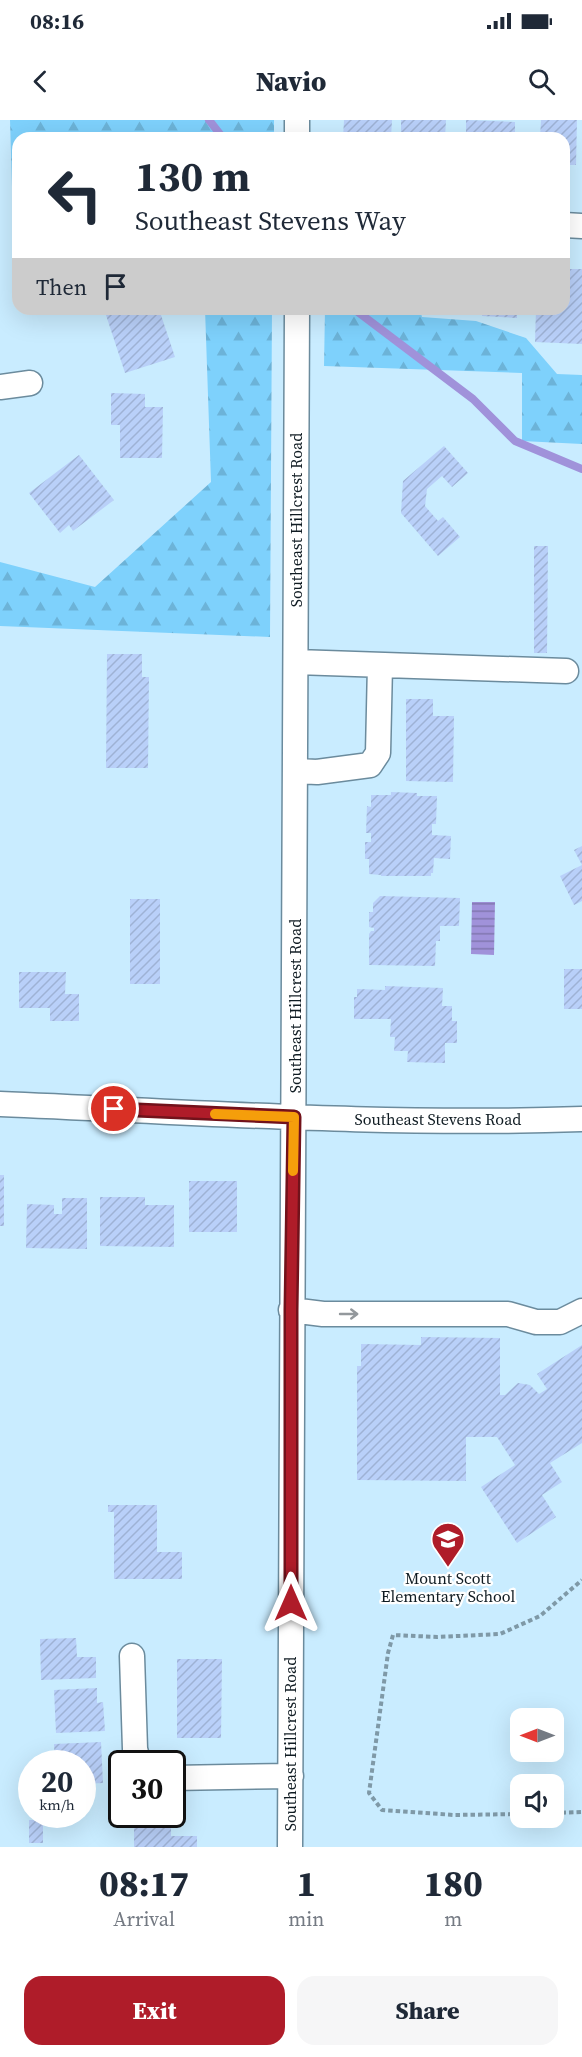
<!DOCTYPE html>
<style>
body{margin:0;font-family:"Source Serif 4",serif;background:#f6f6f7;color:#1f2937;height:100vh;display:flex;flex-direction:column;font-size:22px;white-space:nowrap}
*{box-sizing:border-box;margin:0}
p{font-size:20px;color:#747a83}
.icon{flex:none;width:33px;height:33px;fill:none;stroke:currentColor;stroke-width:2;stroke-linecap:round;stroke-linejoin:round}
.map{position:relative;height:1727px;overflow:hidden}
.details{display:flex;flex-direction:column;background:#fff;flex:1}
.details>*{flex:none}
.banner{position:absolute;left:12px;top:12px;width:558px;height:183px;border-radius:18px;box-shadow:0 6px 24px #0002;background:#fff;color:#1f2937;overflow:hidden}
.needle{width:39px;rotate:270deg}
.tools{position:absolute;left:510px;top:1588px;display:grid;gap:12px}
.tools a{display:grid;place-items:center;width:54px;height:54px;border-radius:12px;background:#fff;box-shadow:0 6px 24px #0002;font-size:30px}
.speed{position:absolute;left:18px;top:1630px;display:flex;gap:12px;font-size:30px;font-weight:700;text-align:center}
.speed>*{display:grid;place-content:center;width:78px;height:78px;border-radius:50%;background:#fff;box-shadow:0 6px 24px #0002;line-height:1}
.speed small{font-size:15px;font-weight:400}
.speed .limit{border:3px solid #111;border-radius:9px;background:#fff;color:#111}
.pin{position:absolute;display:grid;place-items:center;width:51px;height:51px;color:#fff;margin:-26px;border:3px solid #fff;border-radius:50%;box-shadow:0 2px 6px #0007}
.me{position:absolute;width:66px;margin:-33px;rotate:0deg;stroke-linejoin:round;filter:drop-shadow(0 0 4px #0008)}
.turn{display:flex;align-items:center;gap:21px;height:126px;padding:0 24px;font-size:27px}
.turn .icon{width:78px;height:78px;stroke-width:2.5}
.turn b{display:block;font-size:42px;line-height:51px}
.then{display:flex;align-items:center;height:57px;padding:0 24px;background:#0003;gap:12px;font-size:22px}
.eta{display:flex;justify-content:space-evenly;align-items:center;height:102px;text-align:center}
.eta b{font-size:36px;font-weight:800;line-height:42px}
.primary-button{display:flex;gap:12px;margin-top:auto;padding:12px 24px}
.primary-button a{flex:1;height:69px;border-radius:18px;background:#af1c29;color:#fff;font-size:24px;font-weight:800;line-height:69px;text-align:center}
.primary-button a+a{background:#f6f6f7;color:#1f2937}
.status{display:flex;justify-content:space-between;align-items:center;height:42px;padding:0 30px;background:#fff;direction:ltr}
.status svg{height:16px;fill:currentColor}
header{display:flex;justify-content:space-between;align-items:center;height:78px;padding:0 24px;background:#fff;font-size:27px;font-weight:800}
.map>svg:first-child{display:block}
.forest{fill:url(#forest-firs)}
.water{fill:url(#water-rules)}
.lines{fill:none;stroke-linecap:round;stroke-linejoin:round}
.stream{stroke:#a092da;stroke-width:8}
.building{fill:url(#building-hatch)}
.minor-casing{stroke:#6b8b9d;stroke-width:27}
.path{stroke:#7f99a7;stroke-width:4;stroke-dasharray:4.5 3;stroke-linecap:butt}
.minor{stroke:#fff;stroke-width:24}
.oneway{stroke:#93989c}
.route-casing{stroke:#72121b;stroke-width:15}
.route{stroke:#af1c29;stroke-width:10}
.slow{stroke:#f59e0b;stroke-width:10}
.labels{text-anchor:middle;stroke-width:4.5;stroke-linejoin:round;paint-order:stroke}
.street-label{font-size:16px;fill:#0f1b22;stroke:#fff}
.poi-label{font-size:16px;fill:#0f1b22;stroke:#fff}
</style>
<div class="status"><b>08:16</b><svg viewBox="0 0 49 12"><path d="M0 12V9h3v3zM5 12V6h3v6zM10 12V3h3v9zM15 12V0h3v12zM26 1h20v11H26zM47 4h2v5h-2z"/></svg></div>
<header><svg class="icon" aria-label="back" viewBox="0 0 24 24"><path d="M15 5l-7 7 7 7"/></svg>Navio<svg class="icon" aria-label="search" viewBox="0 0 24 24"><circle cx="10" cy="10" r="6"/><path d="M15 15l6 6"/></svg></header>
<div class="map">
<svg width="582" height="1727" viewBox="0 0 582 1727">
<defs>
<pattern id="forest-firs" width="22" height="20" patternUnits="userSpaceOnUse" patternTransform="scale(1.5)"><rect width="22" height="20" fill="#7ed1fc"/><path d="M5 1l3.5 6h-7zM16 11l3.5 6h-7z" fill="#6cb3d8"/></pattern>
<pattern id="water-rules" width="6" height="5" patternUnits="userSpaceOnUse" patternTransform="scale(1.5)"><rect width="6" height="5" fill="#a092da"/><path d="M0 2.5h6" fill="none" stroke="#8176b0"/></pattern>
<pattern id="building-hatch" width="6" height="6" patternUnits="userSpaceOnUse" patternTransform="scale(1.5)"><rect width="6" height="6" fill="#b9d0f9"/><path d="M-1 1l2-2M0 6l6-6M5 7l2-2" fill="none" stroke="#9eb2d5"/></pattern>
</defs>
<rect width="100%" height="100%" fill="#c9ecff"/>
<!-- forest -->
<path class="forest" d="M10,0h264v18h-256v49h-6z
M205,189h67l-2,328 -270,-11v-64l95,25 116,-105z
M325,189h95l2,8 54,4 50,17 31,36 25,1v69l-60,-3v-68l-198,-7z"/>
<!-- water -->
<path class="water" d="M472,782h23l-1,53 -23,-1z"/>
<g class="lines">
<!-- stream -->
<path class="stream" d="M209,0l14,18
M354,189l119,90 42,42 67,28"/>
</g>
<!-- building -->
<path class="building" d="M344,0h48l-1,18h-48z
M401,0h45l-1,18h-44z
M466,0l49,2v16h-49z
M541,0h36l-1,45h-12v-27h-24z
M565,149h17v75l-47,-2 1,-33h28z
M104,189h55l16,48 -50,16z
M482,189h35v9l-35,-2z
M111,273l34,1v13h18l-1,51h-42v-33h-9z
M444,326l24,27 -16,14 -10,-11 -15,13 -2,17 13,15 5,-4 17,20 -22,19 -37,-43 2,-32z
M79,335l35,45 -41,31 -4,-6 -9,8 -31,-40z
M534,426h14l-1,107h-13z
M107,534h35v23h7l-1,91h-42z
M406,579h27v17h21l-1,66 -47,-1z
M391,672l26,1v3h20l-1,28h-4v11l19,1 -1,23 -16,-1 -1,15h-2v3h-50v-1l-12,-1v-15h-4v-17h6v-9h-5l1,-27 4,1v-12h20z
M582,726v55l-8,4 -14,-29 22,-11 -8,-15z
M380,776l80,2 -1,28h-19v15h-4l-1,25 -66,-1v-31l2,-3h3v-3l-5,-1v-15h4v-9z
M130,779h30v85h-30z
M564,849h18v40h-18z
M19,852h47l-1,22h14v27h-29v-13h-31z
M385,866l58,2 -1,18h10v15h5v22h-12v20l-38,-1 1,-11h-14l1,-14h-5l1,-18h-37v-22h3v-8l28,1z
M0,1055h4v51h-4z
M189,1061h48v51h-48z
M100,1077h45v8h29v42l-74,-1z
M62,1078h25v51l-61,-1 1,-44 27,1v9h8z
M421,1217l79,1v57h5l13,-12 12,2 9,9 8,-5 -10,-15 45,-29v98l-32,20 12,19 -20,13 14,22 -39,26 -36,-56 34,-22 -18,-28h-31v44l-109,-1v-114h4v-22l60,1z
M108,1385h49v47h25v27h-68v-67h-6z
M76,1518l1,19h19v21l-55,2 -1,-41z
M177,1539h45l-1,79h-44z
M97,1568v15l6,-1 2,29 -49,2 -2,-43z
M101,1622l2,41 -21,1v-20h-27l-1,-20z
M134,1695h37v21h26v11h-63z
M29,1700h14v23h-14z"/>
<g class="lines">
<!-- minor casing -->
<g class="minor-casing">
<path id="minor" d="M297,0v18
M564,105l18,1
M0,267l30,-4
M296,542l270,9
M296,651l21,1 53,-7 8,-12 2,-88
M0,984c194,8 388,22 582,15
M291,1190l32,4h185l28,8h24l22,-11
M132,1536l3,93 4,15
M172,1658l119,-2
M290,1727c1,-513 6,-1025 7,-1538"/>
</g>
<!-- path -->
<path class="path" d="M554,1693l28,-1
M520,1694l-66,1 -72,-5 -13,-17 19,-140 5,-18 44,2 63,-3 40,-18 42,-36"/>
<!-- minor -->
<use href="#minor" class="minor"/>
</g>
<!-- one-way arrows -->
<defs><path id="oneway-shaft" d="M-6 0H5M1.5-3L5.5 0L1.5 3" fill="none" stroke-width="1.6" stroke-linecap="round" stroke-linejoin="round" transform="scale(1.5)"/></defs>
<use class="oneway" href="#oneway-shaft" transform="translate(349 1194)"/>
<g class="lines">
<!-- route casing -->
<g class="route-casing">
<path id="route" d="M114,989l180,8 -3,193v293"/>
</g>
<!-- route -->
<use href="#route" class="route"/>
<!-- slow -->
<path class="slow" d="M215,994l79,3 -1,54"/>
</g>
<!-- icons -->
<defs>
<g id="school-pin" transform="scale(1.725)"><path d="M0 17L-7.5 6A9.5 9.5 0 1 1 7.5 6Z" fill="#af1c29" stroke="#fff"/><path d="M0-5L7-2L0 1L-7-2ZM-4 1L0 2.5L4 1V4Q0 6-4 4Z" fill="#fff"/></g>
</defs>
<g fill-rule="evenodd">
<use href="#school-pin" x="448" y="1419"/>
</g>
<g class="labels">
<!-- street labels -->
<g class="street-label">
<text transform="translate(296 400) rotate(-90)" y="6">Southeast Hillcrest Road</text>
<text transform="translate(295 886) rotate(-90)" y="6">Southeast Hillcrest Road</text>
<text x="438" y="1005">Southeast Stevens Road</text>
<text transform="translate(290 1624) rotate(-90)" y="6">Southeast Hillcrest Road</text>
</g>
<!-- poi labels -->
<g class="poi-label">
<text x="448" y="1464">Mount Scott<tspan x="448" dy="18">Elementary School</tspan></text>
</g>
</g>
</svg>
<div class="tools">
<a><svg class="needle" viewBox="-14 -14 28 28"><path d="M0-13l5 13h-10z" fill="#e53935"/><path d="M0 13l5-13h-10z" fill="#747a83"/></svg></a>
<a><svg class="icon" aria-label="sound" viewBox="0 0 24 24"><path d="M4 9h4l5-4v14l-5-4H4zM17 9q2 3 0 6"/></svg></a>
</div>
<div class="speed"><div>20<small>km/h</small></div><div class="limit">30</div></div>
<div class="pin" style="left:114px;top:989px;background:#d93025"><svg class="icon" aria-label="arrive" viewBox="0 0 24 24"><path d="M6 21V4h12l-3 4 3 4H6"/></svg></div>
<svg class="me" style="left:291px;top:1483px" viewBox="-20 -20 40 40"><path d="M0-17L14 15 0 8-14 15z" fill="#af1c29" stroke="#fff" stroke-width="4"/></svg>
<div class="banner">
<div class="turn"><svg class="icon" aria-label="left" viewBox="0 0 24 24"><path d="M17 20v-9H6M10 6l-5 5 5 5"/></svg><div><b>130 m</b>Southeast Stevens Way</div></div>
<div class="then">Then<svg class="icon" aria-label="arrive" viewBox="0 0 24 24"><path d="M6 21V4h12l-3 4 3 4H6"/></svg></div>
</div>
</div>
<section class="details">
<div class="eta">
<div><b>08:17</b><p>Arrival</p></div>
<div><b>1</b><p>min</p></div>
<div><b>180</b><p>m</p></div>
</div>
<div class="primary-button"><a>Exit</a><a>Share</a></div>
</section>
